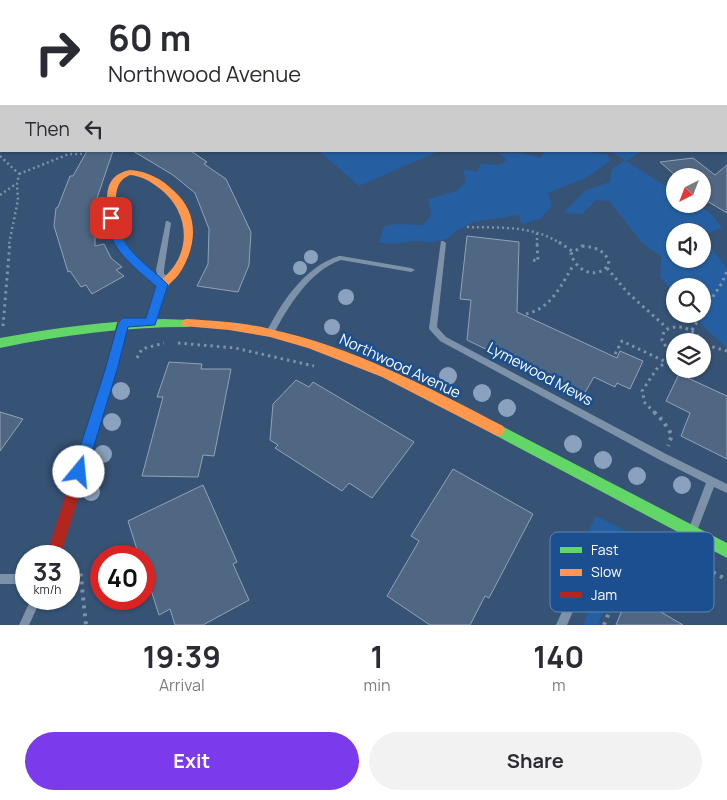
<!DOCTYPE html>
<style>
body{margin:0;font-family:Manrope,sans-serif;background:#f2f2f3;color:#2b2b33;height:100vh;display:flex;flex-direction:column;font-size:19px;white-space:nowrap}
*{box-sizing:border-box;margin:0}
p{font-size:16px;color:#7c7c81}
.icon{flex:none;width:28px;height:28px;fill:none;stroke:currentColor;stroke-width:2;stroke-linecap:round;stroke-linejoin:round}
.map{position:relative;height:625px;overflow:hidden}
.panel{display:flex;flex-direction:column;background:#fff;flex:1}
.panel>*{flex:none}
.guide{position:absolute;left:0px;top:0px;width:728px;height:152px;box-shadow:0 1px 4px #0004;background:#fff;color:#2b2b33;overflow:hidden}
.needle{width:32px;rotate:222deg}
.controls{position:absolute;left:666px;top:168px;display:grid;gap:10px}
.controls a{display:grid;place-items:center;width:45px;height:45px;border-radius:50%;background:#fff;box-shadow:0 1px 4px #0004;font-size:25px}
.speed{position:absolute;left:15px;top:545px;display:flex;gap:10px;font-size:25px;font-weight:700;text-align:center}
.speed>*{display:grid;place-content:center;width:65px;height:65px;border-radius:50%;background:#fff;box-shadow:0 1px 4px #0004;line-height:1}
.speed small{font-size:12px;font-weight:400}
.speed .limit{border:8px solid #d22;background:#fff;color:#111}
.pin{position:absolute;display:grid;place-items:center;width:42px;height:42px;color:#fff;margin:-21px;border-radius:10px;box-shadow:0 2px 8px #0006}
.me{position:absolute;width:55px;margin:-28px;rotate:17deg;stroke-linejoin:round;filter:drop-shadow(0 0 4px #0008)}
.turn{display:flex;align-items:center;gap:18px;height:105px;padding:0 25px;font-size:22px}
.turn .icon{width:65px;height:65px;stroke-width:2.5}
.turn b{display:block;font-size:35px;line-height:42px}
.then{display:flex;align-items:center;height:48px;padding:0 25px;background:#0003;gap:10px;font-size:19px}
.eta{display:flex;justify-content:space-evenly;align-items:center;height:85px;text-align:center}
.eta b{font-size:30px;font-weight:700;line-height:35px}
.button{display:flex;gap:10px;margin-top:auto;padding:10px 25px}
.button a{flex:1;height:58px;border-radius:30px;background:#7c3aed;color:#fff;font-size:20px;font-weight:700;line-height:58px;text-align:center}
.button a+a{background:#f2f2f3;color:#2b2b33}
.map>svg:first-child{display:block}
.green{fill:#265fa1}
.building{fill:#506783;stroke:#92a2b6}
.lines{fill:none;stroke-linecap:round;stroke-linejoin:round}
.path-far3{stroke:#7d92a8;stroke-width:2;stroke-dasharray:2 2.5;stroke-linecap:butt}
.path-far2{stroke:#7d92a8;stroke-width:2.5;stroke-dasharray:2 3;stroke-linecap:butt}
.path-far1{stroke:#7d92a8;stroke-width:3;stroke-dasharray:2.5 4;stroke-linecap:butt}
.path{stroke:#7d92a8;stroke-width:4;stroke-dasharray:3 5;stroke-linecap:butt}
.lane{fill:#7d92a8;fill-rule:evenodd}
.fast{fill:#63d668;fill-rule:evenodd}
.slow{fill:#ff974d;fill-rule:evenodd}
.jam{fill:#b3261e;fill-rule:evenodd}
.tree{fill:#8aa2be}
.route{fill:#1a73e8;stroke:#114b97}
.labels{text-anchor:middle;stroke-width:5;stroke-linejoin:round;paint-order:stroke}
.street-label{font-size:15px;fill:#fff;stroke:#1b4f8f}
.key{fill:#1b4f8f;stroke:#5f84b1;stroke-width:1}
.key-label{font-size:14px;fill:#fff}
</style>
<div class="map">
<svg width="727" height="625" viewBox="0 0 727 625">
<rect width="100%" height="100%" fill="#365274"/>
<!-- green -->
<path class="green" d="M0,0h210l-209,1v149z
M227,0h187l-191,1z
M441,0h186l3,1h-193z
M319,151h120l-80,35z
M545,151h46l2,2 14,1 3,7 -24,17 -38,15 4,13 -12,13 -18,5 -4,-9 -45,7 -17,9 -9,8 -15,3 -17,-1 -22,3 -14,-1 5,-17 13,-2 26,1 8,-10 -3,-16 28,-8 10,-9 -3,-13 14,3 4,-8 18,1 8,-5 -9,-7h25l17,5z
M610,151h32l-16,10 49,31v12c28,0 31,2 47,24l-19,7 -1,-4h-27v28h27l1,-23 24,33v79l-19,-17 -16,-17h10v-28h-27v15l-3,-2v-8l-12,-14 1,-21 -18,-12 -34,-43 -13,-1 -14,14 -19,-1 23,-23 24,-8 2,-13 13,-9z
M596,516l38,19 -36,90h-15l8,-19 -30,-18z"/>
<!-- building -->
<path class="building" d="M87,151h26l-18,53v42l9,-2 7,14 11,9 -6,3 8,6 -32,18 -6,-9 -5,2 -11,-16 -2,1 -14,-46 2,-18 2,-1 12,-31h3z
M133,151h58l16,11 -3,2 22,15 25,53 -2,33 -11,27 -41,-6 11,-22 1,-35 -14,-36 -22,-18z
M693,158l22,17 12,-10v48l-25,-15v-22h-26l-16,-14z
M467,236l52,6 -2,70 100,46 3,-7 23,10 -13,28 -13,-6 -2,4 -21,-10 -11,19 -116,-56 4,-40 -11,-1z
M169,362l33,2 -1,5h30l-17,87 -11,-1 -5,22 -56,-1 21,-79h-6z
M679,374l48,22v63l-46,-23 9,-23 -24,-12z
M296,380l13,7 4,-5 101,60 -42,56 -23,-15 -7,8 -67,-43 3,-3 -8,-5 3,-36z
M0,412l23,7 -23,32z
M453,469l80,45 -44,84 -4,-2 -15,29h-40l-43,-29 32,-55 -8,-5z
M203,485l34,77 -4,2 16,36 -46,25h-28l-5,-16 -11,6 -15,-47v-12h-5l-11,-35z
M629,593l54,32h-67z"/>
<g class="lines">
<!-- path-far3 -->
<path class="path-far3" d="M53,1l2,-1
M93,1l2,-1
M146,1l2,-1
M168,1l2,-1"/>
<!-- path-far2 -->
<path class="path-far2" d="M0,156l19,18 -2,10 1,16 -9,44
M19,174l50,-20h13
M0,195l16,-11
M467,227c32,1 67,-2 94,17
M537,233v11"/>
<!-- path-far1 -->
<path class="path-far1" d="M559,242l13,9
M582,246c13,1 24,4 27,18 -12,17 -33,7 -38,-10z
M533,260l5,1 -1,-19
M607,268l20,24 40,36
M702,313l20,-30 5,-12
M526,314c26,-6 35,-29 48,-50
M3,326l7,-84
M692,330l10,-16
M178,343l57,5 79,18
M706,345l21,6
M615,354l7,-13 44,21
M675,355l-7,-5 -6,-10 2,-9c17,-10 32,0 42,14l-4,10
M137,358l5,-9 22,-6
M655,413l-10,-10 -3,-12 16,-24 17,-8"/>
<!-- path -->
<path class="path" d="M654,412l9,9 9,14 -4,11
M671,549l56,31
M69,572l11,-3 6,56
M604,625l39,-96"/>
<!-- lane -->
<path class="lane" d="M698,0h4l-1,1h-4z
M726,12h1v3h-1z
M726,27h1v2h-1z
M727,124v5l-1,1v-5z
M166,221h2l3,2 -7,47v4l5,3 -4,3 -7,-3 -2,-7z
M441,241h2l3,2 -9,84 9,10 220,117 61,30v9l-13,-6 -17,44 -3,2 -3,-2 -2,-3 17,-45 -46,-23 -220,-119 -10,-11 -1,-2z
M339,256h2l70,12 4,2 -4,2 -70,-12c-32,11 -53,47 -68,75h-6l-1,-2c15,-30 38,-66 73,-77z
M0,574h26v10h-26z
M573,595l4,1 1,4 -11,25h-11l13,-29z
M31,599h10l-12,26h-10z"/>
<!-- fast -->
<path class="fast" d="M163,319l28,1 2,3 -2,3 -4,1c-63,0 -125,8 -187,21v-10c54,-10 108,-17 163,-19z
M498,424l229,119v15l-234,-124 -2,-4 2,-4z"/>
<!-- slow -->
<path class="slow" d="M130,170c17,1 32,9 44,21 26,23 23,56 5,83 -4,6 -10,9 -13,15 -6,9 -7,22 -9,33l-2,3h-8l-2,-3 11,-36c-30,-25 -55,-47 -49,-90 1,-15 8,-23 23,-26zM130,175c11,1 20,6 29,13 31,23 34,66 3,91 -29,-24 -51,-42 -46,-83 1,-10 4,-17 14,-21z
M187,319c28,2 56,3 83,10 83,18 158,58 233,97l2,4 -2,4 -5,2 -5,-2 -111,-57 -74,-29 -38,-11 -41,-7 -46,-4 -2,-3 2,-3z"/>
<!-- jam -->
<path class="jam" d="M123,319l4,1 2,3 -12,48 -57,185h-14l59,-185 12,-48 2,-3z"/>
</g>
<!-- trees -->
<g class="tree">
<circle cx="311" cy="257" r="7"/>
<circle cx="300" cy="268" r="7"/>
<circle cx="346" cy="297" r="8"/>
<circle cx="332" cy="327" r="8"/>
<circle cx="448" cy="376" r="9"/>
<circle cx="121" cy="391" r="9"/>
<circle cx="482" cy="393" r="9"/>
<circle cx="507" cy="408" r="9"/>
<circle cx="112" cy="422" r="9"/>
<circle cx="573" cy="444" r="9"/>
<circle cx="103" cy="454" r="9"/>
<circle cx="603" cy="460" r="9"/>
<circle cx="637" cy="476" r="9"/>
<circle cx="682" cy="485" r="9"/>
<circle cx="91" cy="492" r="9"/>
</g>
<!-- route -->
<path class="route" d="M111,214l5,4c2,23 20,39 37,53 5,5 11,9 15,14l-13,40 -27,2 -11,43 -31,102 -2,4 -5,2 -5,-2 -2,-4 33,-102 13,-47 5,-5h23l10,-32c-21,-18 -48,-38 -50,-68z"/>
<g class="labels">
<!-- street labels -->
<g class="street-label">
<text transform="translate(400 366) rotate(25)" y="5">Northwood Avenue</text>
<text transform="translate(540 374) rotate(28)" y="5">Lymewood Mews</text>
</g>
</g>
<!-- legend -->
<rect x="550" y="532" width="164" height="80" rx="8" class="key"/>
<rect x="560" y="547" width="22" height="6" fill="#63d668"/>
<rect x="560" y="569" width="22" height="7" fill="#ff974d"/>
<rect x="560" y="592" width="22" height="6" fill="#b3261e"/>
<g class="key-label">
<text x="591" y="555">Fast</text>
<text x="591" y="577">Slow</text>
<text x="591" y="600">Jam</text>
</g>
</svg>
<div class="controls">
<a><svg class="needle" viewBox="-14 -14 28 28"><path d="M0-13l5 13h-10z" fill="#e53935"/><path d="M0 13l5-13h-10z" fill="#7c7c81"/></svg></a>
<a><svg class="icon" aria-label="sound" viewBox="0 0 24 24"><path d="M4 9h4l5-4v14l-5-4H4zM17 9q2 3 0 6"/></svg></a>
<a><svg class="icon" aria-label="search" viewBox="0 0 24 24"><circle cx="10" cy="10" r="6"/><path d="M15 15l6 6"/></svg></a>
<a><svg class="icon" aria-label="layers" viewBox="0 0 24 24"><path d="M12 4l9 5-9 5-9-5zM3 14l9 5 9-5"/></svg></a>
</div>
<div class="speed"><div>33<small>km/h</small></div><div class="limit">40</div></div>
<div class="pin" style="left:111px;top:218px;background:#d93025"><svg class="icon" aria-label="arrive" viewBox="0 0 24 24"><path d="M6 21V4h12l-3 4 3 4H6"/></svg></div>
<svg class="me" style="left:79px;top:472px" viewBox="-20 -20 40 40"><circle r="19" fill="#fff"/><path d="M0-13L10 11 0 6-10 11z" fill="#1a73e8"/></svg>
<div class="guide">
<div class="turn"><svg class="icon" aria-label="right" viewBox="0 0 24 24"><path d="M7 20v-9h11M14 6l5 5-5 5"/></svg><div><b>60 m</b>Northwood Avenue</div></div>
<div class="then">Then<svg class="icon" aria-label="left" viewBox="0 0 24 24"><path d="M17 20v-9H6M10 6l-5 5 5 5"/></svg></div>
</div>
</div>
<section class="panel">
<div class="eta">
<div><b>19:39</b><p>Arrival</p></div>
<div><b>1</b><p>min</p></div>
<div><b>140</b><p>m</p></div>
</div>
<div class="button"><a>Exit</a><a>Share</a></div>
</section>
